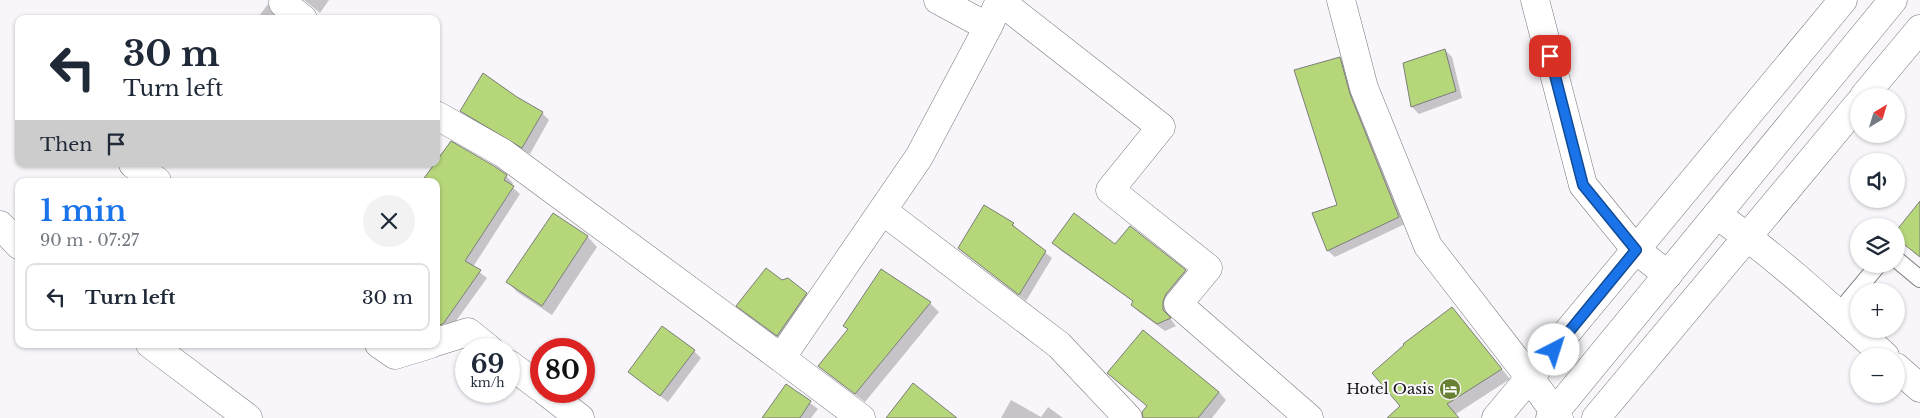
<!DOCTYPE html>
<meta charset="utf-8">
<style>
body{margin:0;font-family:"Libre Baskerville",serif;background:#f2f2f3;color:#1f2937;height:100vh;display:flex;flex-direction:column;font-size:19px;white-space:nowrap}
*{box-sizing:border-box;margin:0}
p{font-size:16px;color:#747a83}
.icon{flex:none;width:28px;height:28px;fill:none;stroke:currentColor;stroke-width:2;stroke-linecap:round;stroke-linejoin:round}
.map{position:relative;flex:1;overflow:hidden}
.sheet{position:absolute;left:15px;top:178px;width:425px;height:170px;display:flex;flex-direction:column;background:#fff;border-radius:10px;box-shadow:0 1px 4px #0004}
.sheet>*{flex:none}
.top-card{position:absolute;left:15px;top:15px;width:425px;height:152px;border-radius:10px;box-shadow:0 1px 4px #0004;background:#fff;color:#1f2937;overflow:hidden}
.needle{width:32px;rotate:38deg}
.controls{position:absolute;left:1850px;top:88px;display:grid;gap:10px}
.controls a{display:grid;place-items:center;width:55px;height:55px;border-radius:50%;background:#fff;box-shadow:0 1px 4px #0004;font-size:25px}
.speed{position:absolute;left:455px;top:338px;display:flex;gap:10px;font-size:25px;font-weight:700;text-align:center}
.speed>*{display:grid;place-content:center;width:65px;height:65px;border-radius:50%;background:#fff;box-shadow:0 1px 4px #0004;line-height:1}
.speed small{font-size:12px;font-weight:400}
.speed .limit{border:8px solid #d22;background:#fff;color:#111}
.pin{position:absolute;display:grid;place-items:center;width:42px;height:42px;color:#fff;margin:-21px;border-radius:10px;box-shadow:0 2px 8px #0006}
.me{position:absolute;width:55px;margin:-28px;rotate:40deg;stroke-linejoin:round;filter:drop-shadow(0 0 4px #0008)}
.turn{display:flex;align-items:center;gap:18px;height:105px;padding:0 25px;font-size:22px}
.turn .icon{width:65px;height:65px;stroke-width:2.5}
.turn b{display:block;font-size:35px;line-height:42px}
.then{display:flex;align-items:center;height:48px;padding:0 25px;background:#0003;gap:10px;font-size:19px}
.round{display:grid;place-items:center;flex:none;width:52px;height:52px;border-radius:26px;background:#f2f2f3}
.head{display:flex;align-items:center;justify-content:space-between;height:85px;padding:0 25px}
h1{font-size:30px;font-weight:600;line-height:38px;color:#1a73e8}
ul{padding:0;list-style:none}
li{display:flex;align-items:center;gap:15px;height:68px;margin:0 10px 8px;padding:0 15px;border:2px solid #e0e1e3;border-radius:10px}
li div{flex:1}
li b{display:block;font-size:19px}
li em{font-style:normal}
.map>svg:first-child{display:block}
.shadow{fill:#0003}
.building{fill:#b6d67a;stroke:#7c7e7a}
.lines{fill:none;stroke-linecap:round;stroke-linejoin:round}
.lane-casing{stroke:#79777b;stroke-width:18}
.street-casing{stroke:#79777b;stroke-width:29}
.highway-casing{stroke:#79777b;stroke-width:29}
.lane{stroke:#fff;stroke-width:16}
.street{stroke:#fff;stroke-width:28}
.highway{stroke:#fff;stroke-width:28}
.route-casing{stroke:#114b97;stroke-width:12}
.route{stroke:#1a73e8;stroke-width:9}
.labels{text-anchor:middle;stroke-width:4;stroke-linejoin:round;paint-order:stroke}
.poi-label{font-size:15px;fill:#161516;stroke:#f8f6fa;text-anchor:end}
</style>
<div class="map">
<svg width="1920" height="418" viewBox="0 0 1920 418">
<rect width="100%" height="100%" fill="#f8f6fa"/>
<!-- shadow -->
<path class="shadow" d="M304,0h25l-9,13z
M268,4l8,8 1,7h-20z
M1445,50l7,7 10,41 -43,16 -7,-7 -8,-44z
M1339,58l7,7 59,159 -70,33 -7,-6 -14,-38 25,-7z
M517,98l25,15 7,7 -19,34 -61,-37 -7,-6z
M451,143l55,33 7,7 -2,3 9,8 -47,73 14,11 -36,50 -15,-9v-138h-12z
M553,214l35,23 9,10 -45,68 -35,-23 -9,-10z
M1013,224l6,8 33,26 -26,43 -67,-53z
M1054,243l61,3 70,25 7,7 -23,30 1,10 6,8 -11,5 -26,-19 -7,-7 2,-3 -74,-52z
M806,294l9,9 -28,41 -40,-29 -9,-10z
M930,303l9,9 -74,90 -36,-27 -9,-9 29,-36 -4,-4z
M1452,308l58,71 -54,35 3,4h-70l13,-12z
M694,351l7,7 -33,44 -39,-30z
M786,385l32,24 -7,9h-47z
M1219,392l7,8 -14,18h-66z
M1011,400l30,17 7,-10 15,11h-62z"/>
<!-- building -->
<path class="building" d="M1445,49l11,42 -45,16 -8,-44z
M1340,57l10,37 49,123 -72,34 -15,-38 25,-8 -43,-135z
M483,73l34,24 26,15 -21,36 -62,-37z
M451,141l43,25 13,9 -3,5 10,6 -49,75 16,9 -38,54 -7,2v-145h-14z
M1920,201v56l-24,-19v-7z
M984,205l30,18 -2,2 34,26 -27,44 -61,-47z
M553,213l35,23 -46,70 -36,-24z
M1074,213l41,31 15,-18 56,44 -20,24 -3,7v9l8,8 -14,6 -26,-19 2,-4 -81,-58z
M766,268l16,12 6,-2 19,15 -30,43 -41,-30z
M881,269l50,33 -76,92 -37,-28 30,-37 -5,-3z
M1452,307l50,62 -55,35 12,14h-72l13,-12 -28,-33 32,-28 -1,-1z
M662,326l33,24 -35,46 -32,-24z
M1143,330l76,62 -21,26h-55l-1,-6 5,-6 -40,-33z
M913,383l44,35h-71z
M786,384l25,17 -11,17h-38z"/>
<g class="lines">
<!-- lane casing -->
<g class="lane-casing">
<path id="lane" d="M1896,259l24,20
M1838,313l41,-49"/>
</g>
<!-- street casing -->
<g class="street-casing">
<path id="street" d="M938,0l50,27
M1341,0l23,88 64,158 102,132 29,40
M1535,0l48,185 53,65 32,25
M1000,1l161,126 -51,63 98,78 -30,36 131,114
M283,3l20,16
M436,115l67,38 278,205
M133,164l24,17
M883,211l176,134 69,73
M1717,215c60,42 114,92 168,141
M0,225l19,20
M436,342l32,-10 21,17
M150,344l98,74
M379,344l16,11 36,-11
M509,364l32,24
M1896,367l24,21
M545,391l35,27
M861,418l-80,-60 138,-201 69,-130 12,-27"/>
</g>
<!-- highway casing -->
<g class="highway-casing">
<path id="highway" d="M1864,96l56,-67
M1496,418l347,-418
M1550,418l343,-418
M1596,418l263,-315"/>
</g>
<!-- lane -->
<use href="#lane" class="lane"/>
<!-- street -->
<use href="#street" class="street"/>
<!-- highway -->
<use href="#highway" class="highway"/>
</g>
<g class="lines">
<!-- route casing -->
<g class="route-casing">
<path id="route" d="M1550,56l33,129 53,65 -82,100"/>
</g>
<!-- route -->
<use href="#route" class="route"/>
</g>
<!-- icons -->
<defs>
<g id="hotel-disc" transform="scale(1.125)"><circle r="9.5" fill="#688134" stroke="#f8f6fa"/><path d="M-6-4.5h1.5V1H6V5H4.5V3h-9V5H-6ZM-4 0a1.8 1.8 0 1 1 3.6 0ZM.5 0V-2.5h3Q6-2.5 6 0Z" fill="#fff"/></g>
</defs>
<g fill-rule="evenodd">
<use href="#hotel-disc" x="1450" y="389"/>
</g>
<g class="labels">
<!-- poi labels -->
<g class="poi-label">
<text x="1434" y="394">Hotel Oasis</text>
</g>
</g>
</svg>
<div class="controls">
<a><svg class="needle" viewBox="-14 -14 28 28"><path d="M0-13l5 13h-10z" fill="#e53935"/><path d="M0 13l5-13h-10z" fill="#747a83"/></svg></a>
<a><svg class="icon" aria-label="sound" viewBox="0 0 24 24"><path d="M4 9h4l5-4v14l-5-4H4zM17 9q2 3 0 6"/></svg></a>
<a><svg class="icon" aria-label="layers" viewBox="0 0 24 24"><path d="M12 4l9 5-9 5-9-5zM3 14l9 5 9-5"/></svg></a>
<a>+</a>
<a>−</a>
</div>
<div class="speed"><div>69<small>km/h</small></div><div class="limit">80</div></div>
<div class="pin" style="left:1550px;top:56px;background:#d93025"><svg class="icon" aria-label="arrive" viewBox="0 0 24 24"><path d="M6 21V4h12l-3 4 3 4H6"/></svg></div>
<svg class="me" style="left:1554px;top:350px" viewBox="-20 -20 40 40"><circle r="19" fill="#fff"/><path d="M0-13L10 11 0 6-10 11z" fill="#1a73e8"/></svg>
<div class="top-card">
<div class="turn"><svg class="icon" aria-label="left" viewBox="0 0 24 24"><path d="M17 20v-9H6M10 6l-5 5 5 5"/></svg><div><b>30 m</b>Turn left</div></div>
<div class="then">Then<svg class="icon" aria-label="arrive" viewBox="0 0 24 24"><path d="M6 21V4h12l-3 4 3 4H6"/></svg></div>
</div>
<section class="sheet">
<div class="head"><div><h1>1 min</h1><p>90 m · 07:27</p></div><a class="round"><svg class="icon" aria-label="close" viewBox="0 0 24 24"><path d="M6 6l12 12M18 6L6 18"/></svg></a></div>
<ul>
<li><svg class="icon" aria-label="left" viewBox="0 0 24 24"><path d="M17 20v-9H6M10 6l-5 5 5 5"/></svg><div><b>Turn left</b></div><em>30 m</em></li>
</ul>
</section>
</div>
